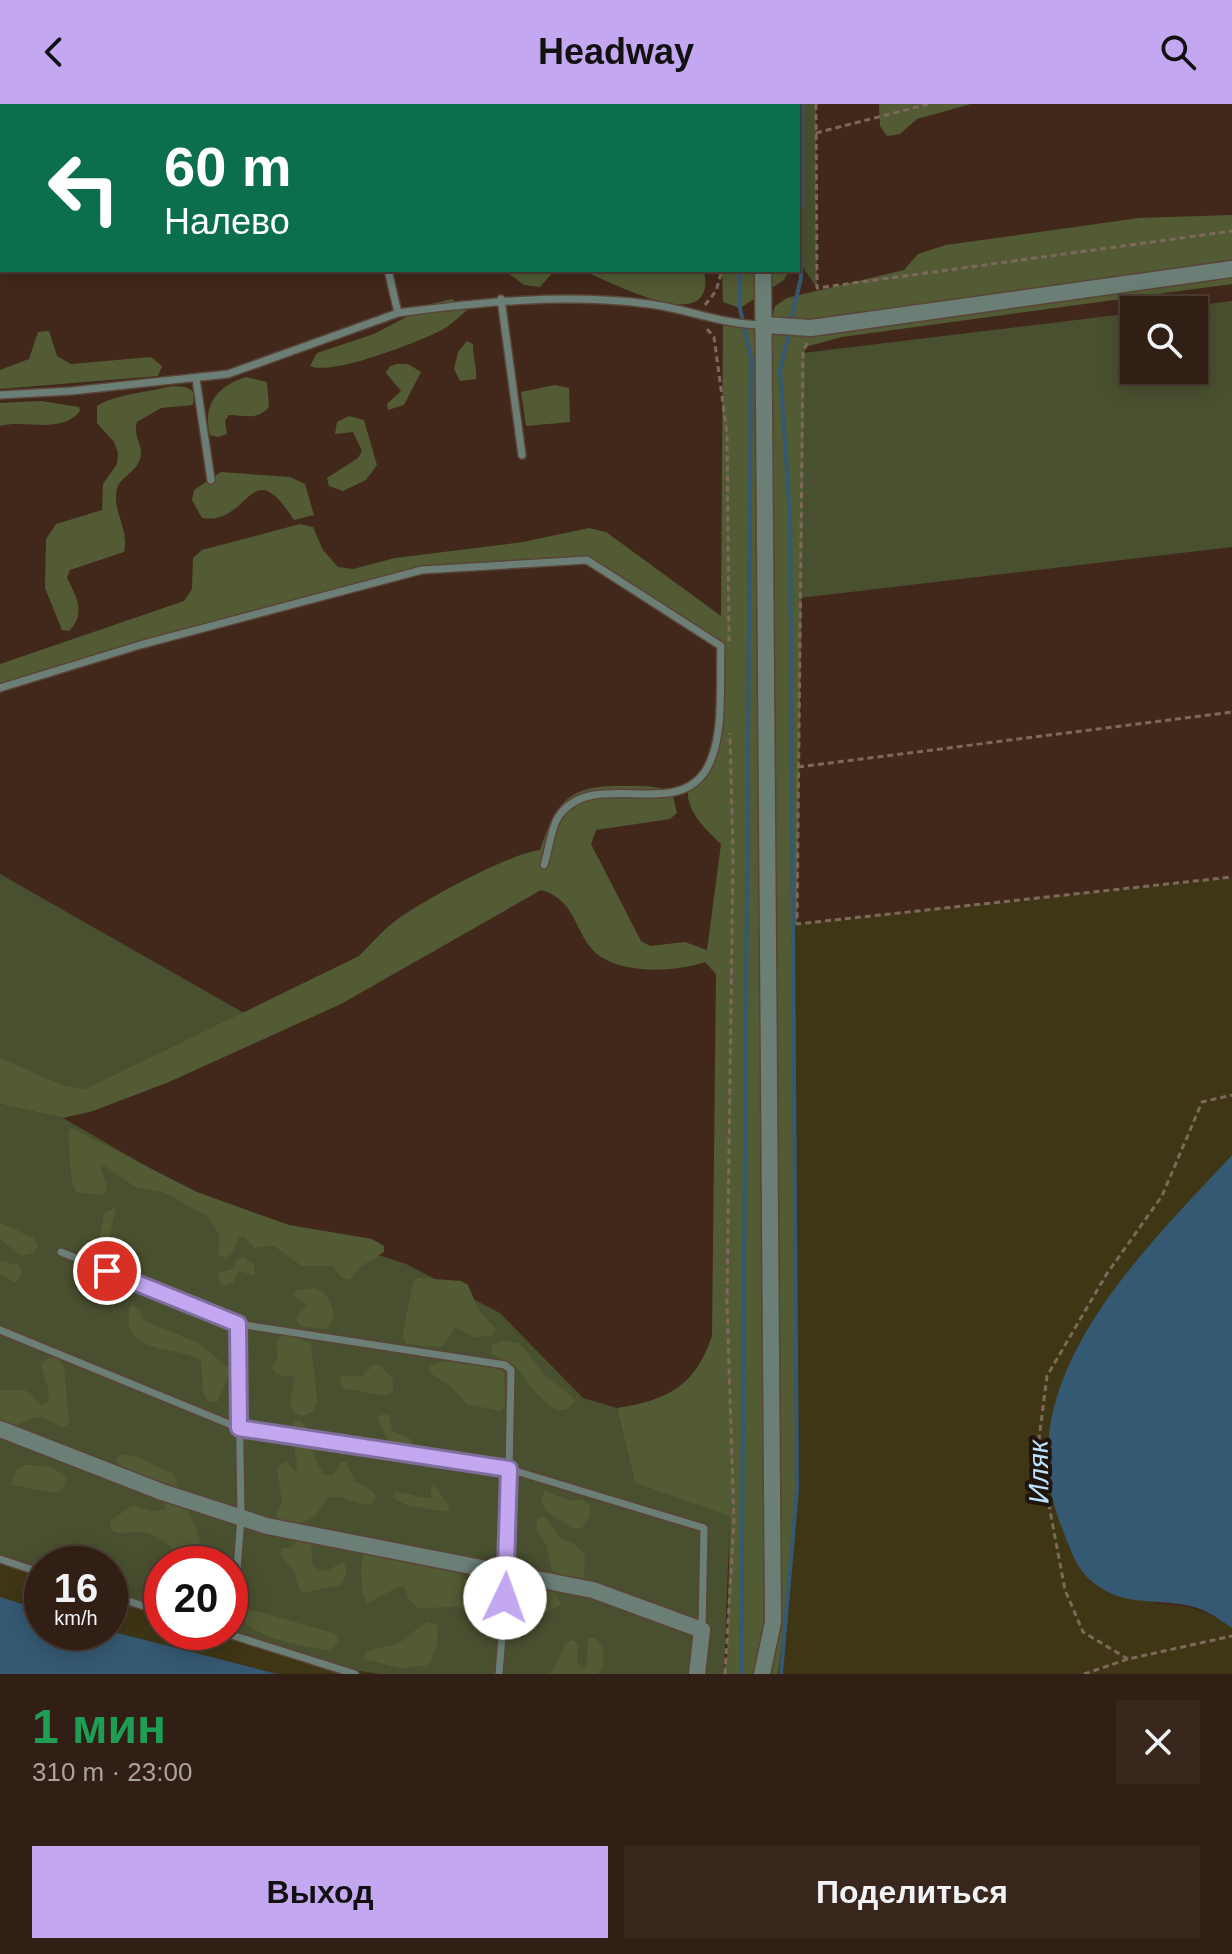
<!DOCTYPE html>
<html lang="ru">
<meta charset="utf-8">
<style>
body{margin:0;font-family:Arial,sans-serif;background:#39271d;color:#f1f3f6;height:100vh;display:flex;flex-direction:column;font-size:30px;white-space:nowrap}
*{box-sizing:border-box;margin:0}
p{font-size:26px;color:#a8a2a0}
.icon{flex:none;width:44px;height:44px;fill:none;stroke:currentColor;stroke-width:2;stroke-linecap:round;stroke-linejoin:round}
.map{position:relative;height:1570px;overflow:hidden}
.drawer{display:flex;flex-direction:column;background:#311e14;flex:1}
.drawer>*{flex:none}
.hud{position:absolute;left:0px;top:0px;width:800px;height:168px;box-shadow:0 4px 20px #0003,0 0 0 2px #4c3c34;background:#0b6e4f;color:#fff;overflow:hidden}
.controls{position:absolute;left:1120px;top:192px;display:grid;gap:16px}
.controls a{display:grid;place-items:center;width:88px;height:88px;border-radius:0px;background:#311e14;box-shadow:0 4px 20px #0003,0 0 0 2px #4c3c34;font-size:40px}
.speed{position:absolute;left:24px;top:1442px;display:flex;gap:16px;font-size:40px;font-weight:700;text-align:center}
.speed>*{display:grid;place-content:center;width:104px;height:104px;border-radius:50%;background:#311e14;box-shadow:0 4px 20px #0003,0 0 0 2px #4c3c34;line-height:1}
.speed small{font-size:20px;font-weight:400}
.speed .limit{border:12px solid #d22;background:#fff;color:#111}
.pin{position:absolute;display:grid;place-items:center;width:68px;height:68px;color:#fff;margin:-34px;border:4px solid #fff;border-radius:50%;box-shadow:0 2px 8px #0007}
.me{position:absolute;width:88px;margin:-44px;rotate:3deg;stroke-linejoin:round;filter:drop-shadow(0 0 6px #0008)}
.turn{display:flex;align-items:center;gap:28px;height:168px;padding:0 32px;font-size:36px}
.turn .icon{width:104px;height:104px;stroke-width:2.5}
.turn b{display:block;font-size:56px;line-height:68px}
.round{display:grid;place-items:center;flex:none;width:84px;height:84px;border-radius:0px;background:#39271d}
.overview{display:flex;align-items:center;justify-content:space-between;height:136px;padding:0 32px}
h1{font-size:48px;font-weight:700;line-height:60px;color:#1e9e55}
.cta{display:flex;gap:16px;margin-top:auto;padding:16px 32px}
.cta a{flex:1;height:92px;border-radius:0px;background:#c4a7f1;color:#111;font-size:32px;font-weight:700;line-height:92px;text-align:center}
.cta a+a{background:#39271d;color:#f1f3f6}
header{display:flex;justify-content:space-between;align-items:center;height:104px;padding:0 32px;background:#c4a7f1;color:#111;font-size:36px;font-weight:700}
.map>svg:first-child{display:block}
.green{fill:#49502f}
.forest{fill:#525b34}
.sand{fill:#3f3616}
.water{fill:#355972}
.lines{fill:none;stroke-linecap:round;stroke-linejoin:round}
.stream{stroke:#355972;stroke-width:4}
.service-casing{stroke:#5b4337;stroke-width:10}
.tertiary-casing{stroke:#5b4337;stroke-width:19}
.path{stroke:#7e685c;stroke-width:3;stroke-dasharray:6 4;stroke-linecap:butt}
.service{stroke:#6b7f77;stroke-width:7}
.tertiary{stroke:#6b7f77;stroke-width:16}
.route-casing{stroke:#7f6d9d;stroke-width:20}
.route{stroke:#c4a7f1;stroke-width:14}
.labels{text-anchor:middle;stroke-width:8;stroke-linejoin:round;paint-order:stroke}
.water-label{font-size:28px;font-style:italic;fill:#bee3fe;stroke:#20140e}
</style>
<header><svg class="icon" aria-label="back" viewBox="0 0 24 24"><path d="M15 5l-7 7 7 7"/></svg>Headway<svg class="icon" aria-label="search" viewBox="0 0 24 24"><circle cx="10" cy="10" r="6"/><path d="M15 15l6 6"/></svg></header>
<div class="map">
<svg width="1232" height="1570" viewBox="0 0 1232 1570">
<rect width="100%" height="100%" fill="#41281b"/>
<!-- green -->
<path class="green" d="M767,0h49l1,184 -19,-28v-154z
M1232,197v246l-432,51 3,-245 331,-40v57h60v-60h-35z
M0,770l251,143 -171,82 -80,-28z
M0,1000l63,14 135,78 208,68 94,49 83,85 34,10 18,75 95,32 -6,159h-345l-32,-5 -117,-38v-67h-68v45l-52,-17v-28h-68v5l-42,-13z"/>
<!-- forest -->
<path class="forest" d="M879,0h92l-54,15 -17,15 -13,2 -7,-10z
M1232,111v69l-390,53 -37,10 -8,572v532l-3,97 -16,126h-55l4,-18 3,-140 -95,-33 -18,-75c51,-8 78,-22 95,-72l4,-362 -11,-12c-29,10 -77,12 -104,-5 -28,-19 -21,-56 -60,-67l-200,114 -172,78 -76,29 -30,7 -63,-14v-46l64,28 22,3 273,-133c12,-12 23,-25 36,-35 29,-21 111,-66 145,-71 17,-49 28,-65 83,-64 18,0 33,-1 49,6l5,21 -7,6 -74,11 -5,14 50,97 9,5 35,-4 22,8 14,-106c-13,-12 -34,-32 -33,-51 1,-4 23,-33 27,-48 8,-30 4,-68 6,-99l-134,-86 -165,10 -281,77 -141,44v-27l184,-63 8,-12 1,-31 9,-8 98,-26 13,3 10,23 15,17 15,2 42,-11 128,-16 66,-14 17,4 115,84 2,-297 47,7 5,-20 12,-8 117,-28 14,-16 28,-9 193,-27z
M504,166h51l-15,17 -16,-2z
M580,166h124c15,73 -99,8 -124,0z
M722,166h67l-5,10 -44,28 -17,-6z
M452,195l15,11c-8,7 -16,15 -25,20 -24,12 -109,46 -132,36l7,-13 57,-19 57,-30z
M49,227l8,25 14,8 80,-7 11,9 -4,10 -158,13v-19l29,-11 9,-27z
M467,237l6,3c0,13 4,24 3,35l-16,2 -6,-12 4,-17z
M397,260h11l13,8 -17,33 -16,5 -1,-6 14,-13 -15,-18 4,-7z
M246,273l21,5 2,25c-13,14 -23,8 -40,8l-4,6 2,13 -9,3 -8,-2c-8,-31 8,-49 36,-58z
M555,281l14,3 1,34 -44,4 -5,-34z
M172,282l14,1 8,5 -1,13 -32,3 -24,14c-5,14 8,25 3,37 -5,16 -23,17 -24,36 -1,21 13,35 8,57l-54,18 -3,8c10,19 19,36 2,53l-7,-1 -17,-42 1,-49 10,-15 46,-14 1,-26 14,-20 1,-11 -4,-11 -17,-19v-17c18,-12 53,-14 75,-20z
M41,297l38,6 1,4c-18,24 -56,8 -80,15v-23z
M349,312l15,4 13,45 -11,15 -23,11 -14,-5 -2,-8 31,-20 4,-7 -9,-19 -18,2 2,-12z
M221,368l69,5 15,7 9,31 -20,5c-45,-70 -43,6 -92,-2l-10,-18 2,-10z
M71,1024l126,64 92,33 83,14 12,7v6l-24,15 -10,13 -8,-2 -9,-12h-31l-28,-20 -20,2 -9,-11 -7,-1 -4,15 -9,7 -7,-4 2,-18 -14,-21 -43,-23 -28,-5 -31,-22 -3,4 6,18 -4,8 -26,-3c-9,-10 -6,-43 -9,-60z
M116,1103l-10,46 -9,3 7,-43z
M0,1119l34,15 4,8 -5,7 -12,3 -21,-17z
M243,1153l12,8 -1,10 -16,-4 -4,11 -13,4 -3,-13 15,-4 3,-9z
M0,1157l18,4 4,7 -6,11 -16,-9z
M421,1174l40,3 7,4 11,26 17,18 -5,7 -19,1 -16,-10 -14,20 -36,-3 -3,-8c2,-12 8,-49 12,-57z
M313,1184c16,4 18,13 21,28l-7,13 -26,-3 -5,-7 11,-14 -13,-9 2,-6z
M131,1201l9,5 3,10 55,23 33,27 -14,32 -9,-1 -5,-8 -2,-33c-25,-15 -85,-4 -70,-55z
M284,1230l27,9 6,58 -4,10 -10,5 -9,-3 -4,-11 5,-25 -18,-2 -5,-7 6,-12 -2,-16z
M501,1236l18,3 26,32 31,25c-20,32 -48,-21 -61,-34 -7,-6 -15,-8 -23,-12v-8z
M57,1254l7,8 5,58 -7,3c-8,-3 -15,-11 -24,-10 -14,1 -23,14 -38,6v-33h25l17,15 6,-3 1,-10 -8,-27 5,-6z
M444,1257l50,6 10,5 1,33 -5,6 -33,-7 -16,-18 -21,-13v-7z
M373,1261h6l14,14v11l-8,6 -43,-8 -2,-12h23z
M380,1311h9l3,16 20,9 -1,4 -8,4 -14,-7 -12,-23z
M295,1317h6c13,12 8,35 24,54h9l7,-13h5l9,19 18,10 3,6 -3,7c-17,4 -29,-12 -46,-6 -11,21 -23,30 -48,22l-3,-6 6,-13 -5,-33 9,-7 9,10 3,-2 -7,-41z
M121,1351l15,1 37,18 26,62 3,19 -5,6 -12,-1c-14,-12 -23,-25 -43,-28 -11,-1 -20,4 -31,-2l-1,-9 23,-16 18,6 13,-1 2,-10 -9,-19 -38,-15 -3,-7z
M25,1361c14,0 33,1 41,14l-2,8 -8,6 -45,-8 5,-16z
M435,1382l15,21 -3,5 -41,-7 -14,-8 3,-5c13,0 24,7 36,6v-11z
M545,1387l25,10 11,-2 9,6v11l-8,12 -8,1 -28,-18 -5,-10z
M545,1413l16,22 14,5 10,11 -1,23 -23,-2 -9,-6 -5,-24 -11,-17 2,-11z
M297,1436l14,2 2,24c15,11 19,-1 32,-3l1,13 -6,9 -36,8 -5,-4 -5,-19 -13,-14v-7l11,-2z
M369,1448l77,14 32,22 4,14 -3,7 -6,3 -16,-5 -39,1 -10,-10 -3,-11h-7l-31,17c-7,-12 -7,-35 -4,-48z
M515,1484l40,4 6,13 -34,16 -15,-24z
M241,1507h16l79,23 2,7 -4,7 -8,2c-25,-5 -73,-11 -86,-34z
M428,1518l9,3c2,13 -1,29 -9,40l-28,3 -36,-9 1,-6c10,-7 21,-5 31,-9 12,-5 20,-17 32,-22z
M588,1534h7l8,8v22l-6,6h-48c13,-9 8,-28 24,-34l5,4 -1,17 6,7 4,-4z"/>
<!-- sand -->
<path class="sand" d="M1232,773v278l-90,100 -67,94 79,255c31,1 53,5 78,24v46h-451l16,-185 -3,-565z
M0,1452l42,13v41l-42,-13z
M110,1488l52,17v23h68l116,37 33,5h-102l-167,-43z"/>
<!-- water -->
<path class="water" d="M1232,1051v473c-13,-9 -26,-19 -42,-22 -38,-9 -70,3 -103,-29 -13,-13 -20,-37 -27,-54 -54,-144 83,-271 172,-368z
M0,1493l42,13v22l68,-1 167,43h-277z"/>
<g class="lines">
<!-- stream -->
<path class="stream" d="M739,0v2
M796,0v2
M802,102v-102
M740,166v38l11,51 -10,1315
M791,216l10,-42 -3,-102
M781,1570l16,-185 -7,-972 -10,-147 9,-37"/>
<!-- service casing -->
<g class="service-casing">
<path id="service" d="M0,38h2
M0,109h2
M388,166l10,43c83,-11 167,-20 251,-9 39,5 75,21 115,21
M501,195l21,156
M196,275l15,101
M0,291l71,-4 157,-17 170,-61
M0,584l140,-43 282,-75 165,-10 134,86c-2,38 5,95 -17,127 -32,45 -107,-3 -143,40 -10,12 -12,37 -17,52
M61,1148l177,72
M0,1226l239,98 270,41 195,59 -2,102
M0,1455l42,14
M110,1491l52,17
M222,1528l133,42
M232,1531l9,-118 -3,-193 267,41 6,5 -4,203 -8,101"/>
</g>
<!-- tertiary casing -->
<g class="tertiary-casing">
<path id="tertiary" d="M763,2v-2
M766,221l45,3 421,-59
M0,1325l162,63 105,34 326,64 109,40 -5,44
M762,1570l11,-52 -10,-1352"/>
</g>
<!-- path -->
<path class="path" d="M720,0v2
M816,0l1,184 415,-57
M816,29l113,-29
M705,201l11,-14 6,-21
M707,225l7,8 13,97 2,207
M807,239l-4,10 -6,571 435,-47
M798,663l434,-55
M1128,1555l-45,-27 -18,-42 -27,-143 9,-71 59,-101 56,-79 40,-94 30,-7
M725,1570l9,-152 -7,-218 6,-447 -3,-124
M1084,1570l44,-15 104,-23"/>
<!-- service -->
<use href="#service" class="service"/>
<!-- tertiary -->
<use href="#tertiary" class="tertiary"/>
</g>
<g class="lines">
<!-- route casing -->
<g class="route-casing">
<path id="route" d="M107,1167l131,53 1,104 270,41 -4,129"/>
</g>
<!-- route -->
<use href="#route" class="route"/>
</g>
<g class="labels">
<!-- water labels -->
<g class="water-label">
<text transform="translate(1038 1368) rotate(-91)" y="10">Иляк</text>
</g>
</g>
</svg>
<div class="controls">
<a><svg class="icon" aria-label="search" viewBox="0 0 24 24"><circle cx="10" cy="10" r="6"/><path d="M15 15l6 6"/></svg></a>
</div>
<div class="speed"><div>16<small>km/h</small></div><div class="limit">20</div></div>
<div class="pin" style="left:107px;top:1167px;background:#d93025"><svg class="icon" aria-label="arrive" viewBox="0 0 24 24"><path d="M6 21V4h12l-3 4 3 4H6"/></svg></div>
<svg class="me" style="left:505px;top:1494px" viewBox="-20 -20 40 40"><circle r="19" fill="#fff"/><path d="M0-13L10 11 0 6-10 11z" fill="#c4a7f1"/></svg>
<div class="hud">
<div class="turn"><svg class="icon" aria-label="left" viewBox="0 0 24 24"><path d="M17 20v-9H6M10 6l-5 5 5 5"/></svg><div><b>60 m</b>Налево</div></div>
</div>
</div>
<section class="drawer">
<div class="overview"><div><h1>1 мин</h1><p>310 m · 23:00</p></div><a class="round"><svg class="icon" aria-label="close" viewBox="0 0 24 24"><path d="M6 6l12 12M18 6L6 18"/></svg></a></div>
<div class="cta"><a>Выход</a><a>Поделиться</a></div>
</section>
